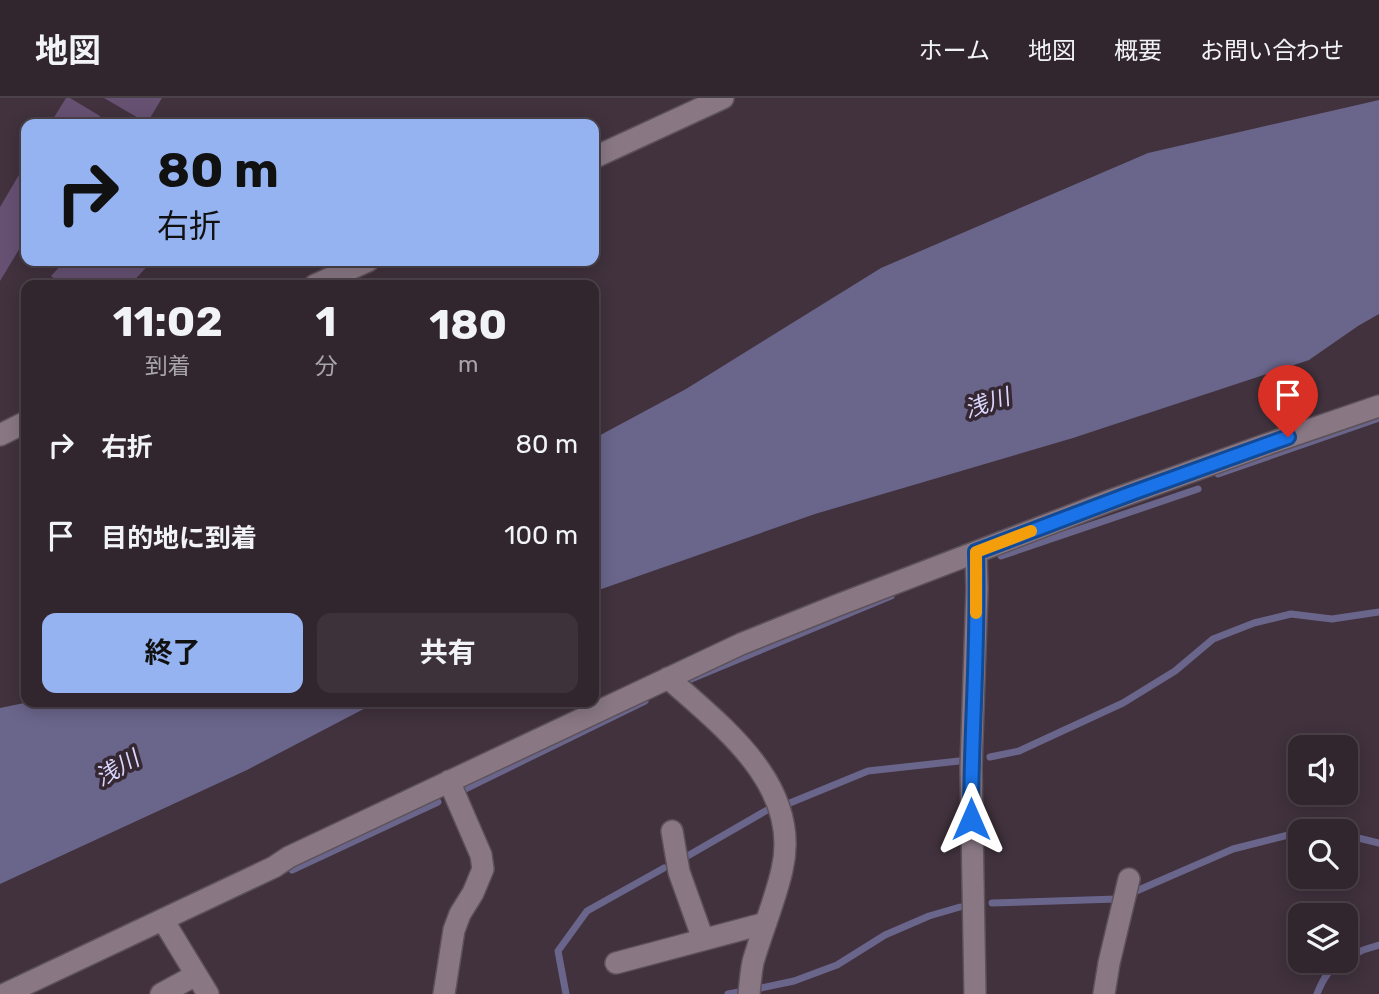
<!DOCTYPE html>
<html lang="ja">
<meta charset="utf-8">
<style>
body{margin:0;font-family:Rubik,"Noto Sans JP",sans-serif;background:#3d323a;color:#f1f3f6;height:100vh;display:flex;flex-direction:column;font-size:26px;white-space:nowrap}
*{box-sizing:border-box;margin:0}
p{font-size:23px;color:#a8a5aa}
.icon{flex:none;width:38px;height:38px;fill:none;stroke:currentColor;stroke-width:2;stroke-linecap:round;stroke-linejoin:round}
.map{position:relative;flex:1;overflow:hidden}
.sheet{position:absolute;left:21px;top:182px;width:578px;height:427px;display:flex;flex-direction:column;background:#31262e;border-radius:14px;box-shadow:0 4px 18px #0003,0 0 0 2px #4c434a}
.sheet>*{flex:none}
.top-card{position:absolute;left:21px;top:21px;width:578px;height:147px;border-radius:14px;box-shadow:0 4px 18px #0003,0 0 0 2px #4c434a;background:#95b2f1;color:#111;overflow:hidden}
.tools{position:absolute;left:1288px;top:637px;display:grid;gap:14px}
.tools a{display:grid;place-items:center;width:70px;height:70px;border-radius:14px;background:#31262e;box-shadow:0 4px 18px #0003,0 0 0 2px #4c434a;font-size:35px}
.pin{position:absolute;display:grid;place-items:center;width:60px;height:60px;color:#fff;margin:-72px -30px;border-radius:50% 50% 50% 0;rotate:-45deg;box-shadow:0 0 7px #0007}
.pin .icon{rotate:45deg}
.me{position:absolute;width:77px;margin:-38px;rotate:0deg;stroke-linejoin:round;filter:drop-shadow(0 0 5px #0008)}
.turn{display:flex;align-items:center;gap:24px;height:147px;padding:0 21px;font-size:32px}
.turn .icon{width:91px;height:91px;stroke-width:2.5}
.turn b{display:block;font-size:49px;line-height:60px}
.eta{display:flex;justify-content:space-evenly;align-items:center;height:119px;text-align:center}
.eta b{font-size:42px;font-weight:700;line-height:49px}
.cta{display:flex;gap:14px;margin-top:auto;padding:14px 21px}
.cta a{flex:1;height:80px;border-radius:14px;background:#95b2f1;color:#111;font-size:28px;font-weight:700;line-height:80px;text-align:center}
.cta a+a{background:#3d323a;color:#f1f3f6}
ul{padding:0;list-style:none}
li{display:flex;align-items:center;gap:21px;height:91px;padding:0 21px}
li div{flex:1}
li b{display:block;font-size:26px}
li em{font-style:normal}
header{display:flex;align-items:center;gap:42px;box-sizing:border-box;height:98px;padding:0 35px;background:#31262e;border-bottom:2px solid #4c434a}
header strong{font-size:33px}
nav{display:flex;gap:38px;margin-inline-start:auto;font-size:24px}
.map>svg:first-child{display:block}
.water{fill:#6a658b}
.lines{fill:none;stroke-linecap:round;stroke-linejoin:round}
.stream{stroke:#6a658b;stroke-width:7}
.building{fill:#675173}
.street-casing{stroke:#5d5159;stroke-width:24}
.street{stroke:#897884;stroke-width:21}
.route-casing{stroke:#114b97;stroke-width:18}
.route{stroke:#1a73e8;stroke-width:12}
.slow{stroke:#f59e0b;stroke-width:12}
.labels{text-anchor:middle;stroke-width:7;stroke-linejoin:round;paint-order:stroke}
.water-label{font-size:23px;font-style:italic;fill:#dad6fd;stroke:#362832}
</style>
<header>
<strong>地図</strong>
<nav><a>ホーム</a><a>地図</a><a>概要</a><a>お問い合わせ</a></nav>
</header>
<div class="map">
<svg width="1379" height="896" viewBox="0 0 1379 896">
<rect width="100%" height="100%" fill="#41323d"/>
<!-- water -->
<path class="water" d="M1379,2v214l-21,12 -49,34 -236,78 -258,76 -222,78v-153l93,-50 195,-121 267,-115z
M29,604h348l-130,68 -247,114v-176z"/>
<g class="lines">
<!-- stream -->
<path class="stream" d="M1218,376l161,-56
M1001,458l197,-67
M691,581l200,-83
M990,659l29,-6 104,-48 52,-32 38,-32 41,-16 37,-9 41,5 47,-7
M463,692l182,-89
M785,707l83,-34 91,-10
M1302,733l13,-3 16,3
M1346,737l33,8
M684,760l85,-49
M292,772l146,-68
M1134,794l99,-43 67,-17
M992,805l125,-4
M1346,861l17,-9 16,-5
M756,891l38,-8 43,-16 48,-30 44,-19 31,-9
M566,896l-8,-43 29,-40 77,-43
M728,896l11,-2
M1317,896c5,-13 13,-27 25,-33"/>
</g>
<!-- building -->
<path class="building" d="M66,0h4l30,18 -5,8h-45z
M104,0h58l-15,25z
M26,65v75l-26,43v-74z
M65,163h87l-22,24h-68l-11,-9z"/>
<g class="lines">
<!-- street casing -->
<g class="street-casing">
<path id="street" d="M593,60l130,-60
M315,187l53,-24
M0,337l26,-13
M668,580c55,49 134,108 114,192 -7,31 -20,61 -29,92 -2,10 -3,22 -4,32
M672,733l7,41 24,67
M163,822l45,74
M616,865l150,-40
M5,896l269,-127 15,-10 452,-213 97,-39 271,-104 153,-55 117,-40
M161,896l35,-19
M444,896l10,-64 6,-16 13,-21 10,-24 -2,-14 -32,-74
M975,896l-4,-226 6,-179 -1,-37
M1104,896l5,-31 20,-84"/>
</g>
<!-- street -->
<use href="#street" class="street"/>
</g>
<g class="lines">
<!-- route casing -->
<g class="route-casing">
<path id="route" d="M971,721c0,-89 8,-178 5,-267l156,-59 156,-56"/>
</g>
<!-- route -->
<use href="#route" class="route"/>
<!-- slow -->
<path class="slow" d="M976,515v-61l55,-21"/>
</g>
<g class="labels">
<!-- water labels -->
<g class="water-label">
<text transform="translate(987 305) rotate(-18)" y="8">浅川</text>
<text transform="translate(117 670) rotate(-30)" y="8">浅川</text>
</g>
</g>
</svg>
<div class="tools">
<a><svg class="icon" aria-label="sound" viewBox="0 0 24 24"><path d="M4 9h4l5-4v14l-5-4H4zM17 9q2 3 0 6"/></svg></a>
<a><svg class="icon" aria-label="search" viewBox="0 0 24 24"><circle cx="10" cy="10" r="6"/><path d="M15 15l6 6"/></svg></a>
<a><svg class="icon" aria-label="layers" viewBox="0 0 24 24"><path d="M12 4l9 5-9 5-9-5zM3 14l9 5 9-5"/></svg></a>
</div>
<div class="pin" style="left:1288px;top:339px;background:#d93025"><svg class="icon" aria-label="arrive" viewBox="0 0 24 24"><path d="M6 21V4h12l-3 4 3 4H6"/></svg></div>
<svg class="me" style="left:971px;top:721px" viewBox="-20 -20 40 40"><path d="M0-17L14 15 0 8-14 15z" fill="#1a73e8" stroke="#fff" stroke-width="4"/></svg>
<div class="top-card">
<div class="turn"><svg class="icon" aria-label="right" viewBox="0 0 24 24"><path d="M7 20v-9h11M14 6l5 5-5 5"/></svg><div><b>80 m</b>右折</div></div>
</div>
<section class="sheet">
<div class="eta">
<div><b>11:02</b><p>到着</p></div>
<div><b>1</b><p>分</p></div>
<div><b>180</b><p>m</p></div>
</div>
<ul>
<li><svg class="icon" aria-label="right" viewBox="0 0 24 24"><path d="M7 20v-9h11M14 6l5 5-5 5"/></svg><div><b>右折</b></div><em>80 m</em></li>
<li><svg class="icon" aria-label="arrive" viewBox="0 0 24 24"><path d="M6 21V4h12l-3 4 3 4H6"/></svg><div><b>目的地に到着</b></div><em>100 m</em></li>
</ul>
<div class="cta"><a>終了</a><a>共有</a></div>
</section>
</div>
